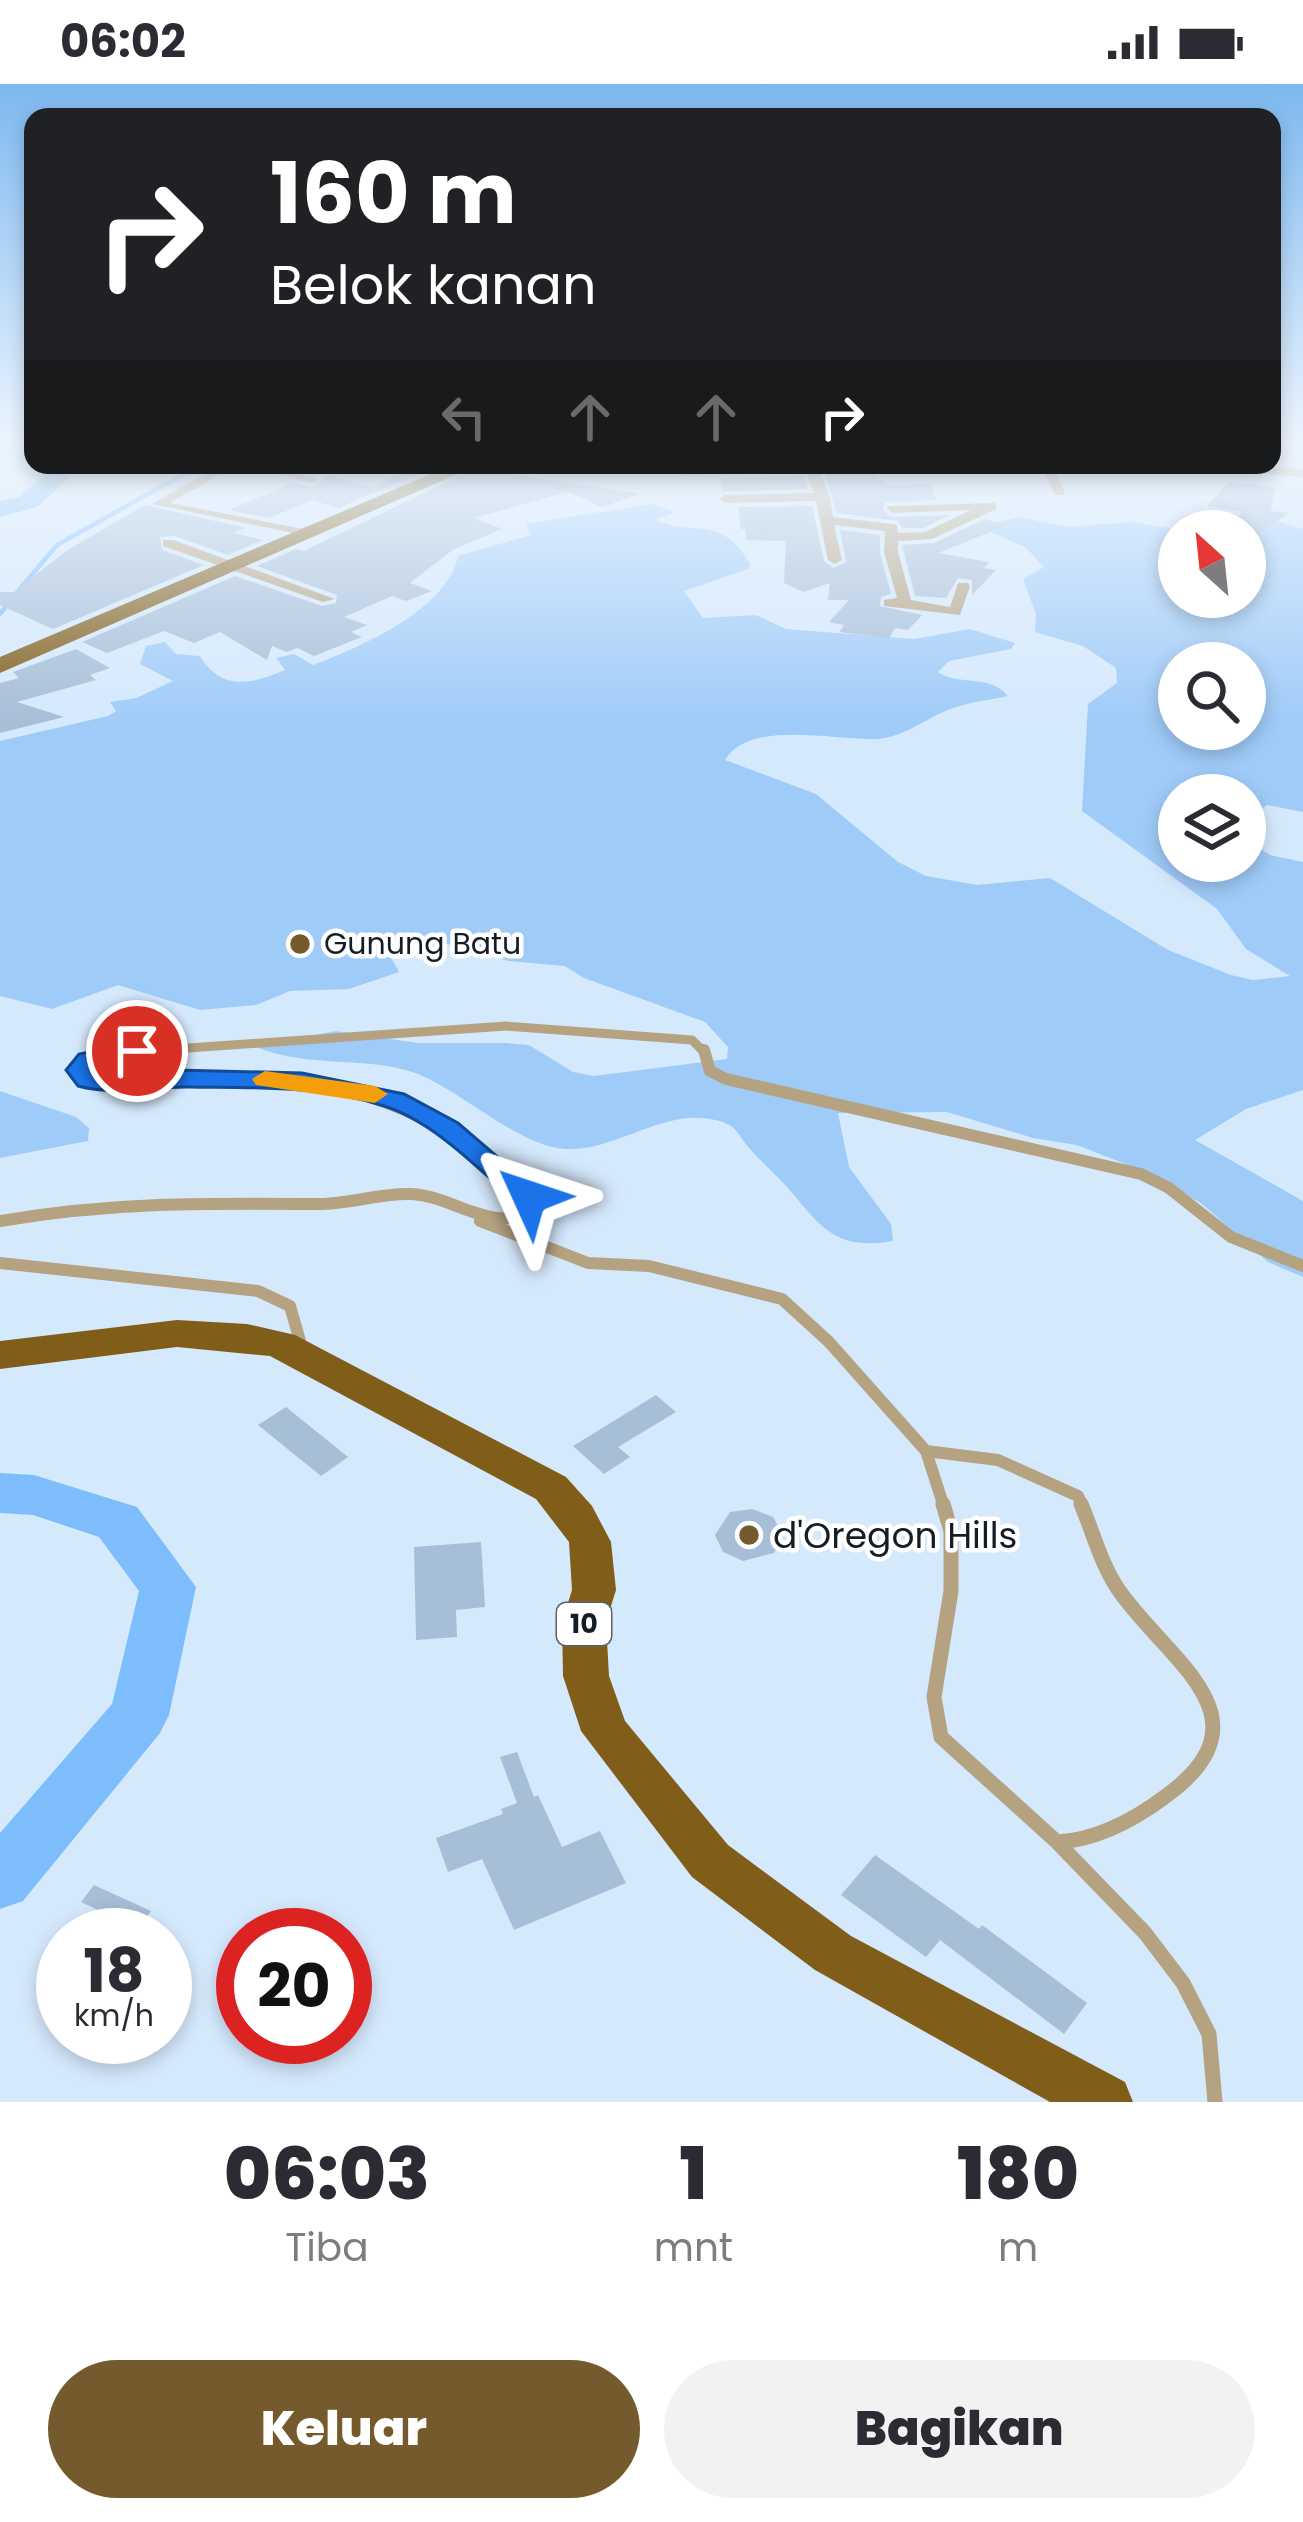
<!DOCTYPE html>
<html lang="id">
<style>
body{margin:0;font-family:Poppins,sans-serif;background:#f2f2f3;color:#2b2b33;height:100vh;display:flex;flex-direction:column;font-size:45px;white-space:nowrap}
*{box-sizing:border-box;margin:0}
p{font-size:39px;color:#7c7c81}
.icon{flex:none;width:66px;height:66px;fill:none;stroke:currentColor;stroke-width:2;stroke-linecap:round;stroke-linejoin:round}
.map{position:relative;height:2018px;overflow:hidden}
.side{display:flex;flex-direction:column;background:#fff;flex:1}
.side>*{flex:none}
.guide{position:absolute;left:24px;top:24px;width:1257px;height:366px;border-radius:24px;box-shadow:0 6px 18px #0003;background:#202124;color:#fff;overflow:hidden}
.needle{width:78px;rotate:333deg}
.tools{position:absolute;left:1158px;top:426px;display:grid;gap:24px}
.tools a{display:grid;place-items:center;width:108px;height:108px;border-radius:50%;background:#fff;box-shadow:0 6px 18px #0003;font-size:60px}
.speed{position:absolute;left:36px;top:1824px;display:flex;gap:24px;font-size:60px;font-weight:700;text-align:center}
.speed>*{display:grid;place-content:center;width:156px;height:156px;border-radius:50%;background:#fff;box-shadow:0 6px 18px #0003;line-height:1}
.speed small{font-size:30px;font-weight:400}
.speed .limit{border:18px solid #d22;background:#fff;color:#111}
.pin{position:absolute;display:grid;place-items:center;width:102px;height:102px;color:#fff;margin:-51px;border:6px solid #fff;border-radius:50%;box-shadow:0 3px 12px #0007}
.me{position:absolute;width:132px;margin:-66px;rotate:312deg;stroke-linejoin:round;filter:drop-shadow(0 0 9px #0008)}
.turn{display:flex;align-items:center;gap:42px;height:252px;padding:0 48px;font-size:54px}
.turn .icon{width:156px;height:156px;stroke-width:2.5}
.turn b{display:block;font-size:84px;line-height:102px}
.lanes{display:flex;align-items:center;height:114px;padding:0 48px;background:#0003;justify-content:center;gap:60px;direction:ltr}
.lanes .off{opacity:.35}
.eta{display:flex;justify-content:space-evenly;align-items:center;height:204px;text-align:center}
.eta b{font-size:72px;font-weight:800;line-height:84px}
.cta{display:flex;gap:24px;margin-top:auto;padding:24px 48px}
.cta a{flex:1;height:138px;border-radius:72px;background:#745a2c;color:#fff;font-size:48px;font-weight:800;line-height:138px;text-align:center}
.cta a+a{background:#f2f2f3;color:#2b2b33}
.status{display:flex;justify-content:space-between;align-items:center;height:84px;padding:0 60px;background:#fff;direction:ltr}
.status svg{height:33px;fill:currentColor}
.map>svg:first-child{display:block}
.green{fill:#9fcbf8;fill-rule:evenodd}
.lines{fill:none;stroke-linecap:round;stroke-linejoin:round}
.stream{stroke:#7ebdfc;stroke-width:4.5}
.river{fill:#7ebdfc;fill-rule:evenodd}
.building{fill:#a7bed7}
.service-far2{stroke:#b5a281;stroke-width:9}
.service-far1{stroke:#b5a281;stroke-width:12}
.service{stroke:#b5a281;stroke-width:15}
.minor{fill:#b5a281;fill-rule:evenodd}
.trunk{fill:#805e1a;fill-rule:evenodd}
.route{fill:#1a73e8;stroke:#114b97;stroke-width:3}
.slow{fill:#f59e0b}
.poi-dot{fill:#745a2c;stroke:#fff;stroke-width:4.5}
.labels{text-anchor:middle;stroke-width:9;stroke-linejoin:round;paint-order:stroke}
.shield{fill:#fff;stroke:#5a6167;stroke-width:3}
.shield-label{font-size:27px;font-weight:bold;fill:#141d26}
.poi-label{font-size:30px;fill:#141d26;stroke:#fff;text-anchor:start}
.near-poi-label{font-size:36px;fill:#141d26;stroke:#fff;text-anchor:start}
</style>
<div class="status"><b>06:02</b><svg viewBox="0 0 49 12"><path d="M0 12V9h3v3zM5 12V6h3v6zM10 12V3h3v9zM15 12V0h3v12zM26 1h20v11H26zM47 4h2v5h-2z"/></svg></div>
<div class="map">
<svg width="1303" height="2018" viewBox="0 0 1303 2018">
<rect width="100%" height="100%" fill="#d5e9fd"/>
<!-- green -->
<path class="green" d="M651,420l25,8 -21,8c37,17 67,-7 95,44l-2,5 -64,22 19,27 53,-3 30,14 128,10 56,-10 45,14 -4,6 -62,12 -11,11c21,15 51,1 70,24 -18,4 -37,6 -55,12 -26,9 -49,30 -77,31 -40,2 -127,-20 -151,21l91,34 82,68 28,14 51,9 73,-7 118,72 63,25 22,5 37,-4 -44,-27 -29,-40 -135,-98 6,-107 29,-21 -1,-15 -33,-22 -48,-14 1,-18 -13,-35 21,-12 -19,-20 -33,-14 7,-11 20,-5 48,10 66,-5 52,9h-6v66h66v-66h-27l32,-18 53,16v283l-36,-7 -22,16v-26h-66v66h66v-22l25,16 33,7v228l-57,19 -51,31 108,61v76l-35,-15 -67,-59 -63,-34 -61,-24 -44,-7 -86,-26 -109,1 11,54 42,57 2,17c-52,9 -69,-9 -99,-46 -14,-17 -31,-31 -45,-47 -9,-10 -11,-20 -24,-25 -57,-21 -105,29 -160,26 -46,-3 -104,-58 -147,-75 -51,-19 -108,-5 -162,-27l80,-16 82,12h88l23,2 44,27 21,4 133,-17 1,-12 -23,-25 -121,-44 -19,-12 -56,-5 -76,-21 -37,1 -8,11 11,20 -50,17 -59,2 -34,14 -56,5 -82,-25 -66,24 -52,-13v-255l108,-25 8,-5 -6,-9 26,-4 37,-17 -33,-17 6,-18 19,-4 11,12 24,2c22,36 52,28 85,14l-9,-12 18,-4 19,11c46,-17 135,-56 145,-109l73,-21 -5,-11zM1179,579h66v66h-66z
M0,1007l76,26 13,11 -1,13 -88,17z"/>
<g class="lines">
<!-- stream -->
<path class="stream" d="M20,505l37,-44 143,-80
M0,530l11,-14"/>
<!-- river -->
<path class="river" d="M41,381h24l4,13 -32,29 -37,10v-16l19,-4 25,-21z
M0,1389l34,2 103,32 59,80 -27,128 -9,18 -137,168 -23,8v-76l112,-129 27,-113 -40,-54 -66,-22 -33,-2z"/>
</g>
<!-- building -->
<path class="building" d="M421,381h19l-102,43 -25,-8 -44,18 -40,-8 65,-27 20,4 14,-12 42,12z
M482,381h17v7l141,22 -38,13 -34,-15 -94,26 28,11 -48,20 -44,34 22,8 -26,10 -14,-5 -48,21 23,8 -16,7 11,5 -48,19 -17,-8 -10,4 -15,-6 -5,14 -47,-28 -26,11 -30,-12 -57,22 -25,-11 153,-66 87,30 14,-3 1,-8 -80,-29 39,-17 8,2z
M870,387l18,14 43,-1 5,16 -51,2 -2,8 7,7 59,-2 -25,13h-22l-4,-7 -61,-8 -12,-39z
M803,392l5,13 -86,3 -1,-14z
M1228,398l47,5 -4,24 18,2 -33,23 -34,-10 21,-14 -36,-6z
M145,421l101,23 -13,5 30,7 -35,15 -53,-19 -15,1 2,13 42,15 -151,64 -53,-24v-13h14l52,-41z
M812,422l12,55 9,7 13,-6 -6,-32 40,5v18l11,41 -10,3 -1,9 42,9 -14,15 -13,-2 -6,10 -50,-6 5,-7 -15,-3 20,-22h-21l2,-17 -27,9 -19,-9 2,-42 -40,-1 -1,-11h-4l-3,-22z
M985,435l23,6 -70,28 51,9 -5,6 12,2 -24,25v-15l-14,-2 -12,20 -31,-2 -13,-51 32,-2z
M76,565l34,19 -20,7 6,5 -79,22 47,15 -64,16v-50l19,-5 -6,-6z
M656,1311l20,17 -58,35 12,10 -26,17 -31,-28z
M286,1323l62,50 -27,19 -63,-51z
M752,1425l21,8 10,18 -9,18 -31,8 -20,-9 -8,-17 15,-23z
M481,1458l4,65 -29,3 1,27 -41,3 -2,-93z
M517,1668l17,45 4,-2 24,52 38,-16 26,52 -112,47 -32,-71 -34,13 -12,-34 67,-24 -2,-5 16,-6 -17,-46z
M875,1771l104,74 3,-4 105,78 -23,31 -124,-94 -14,17 -85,-62z
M94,1801l57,26 -13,18 -57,-27z"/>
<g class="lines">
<!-- service-far2 -->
<path class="service-far2" d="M117,969l389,-27 186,14 13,13"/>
<!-- service-far1 -->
<path class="service-far1" d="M704,966l6,21 16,8 415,95 28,14 62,49 72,29
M0,1137c113,-19 206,-18 319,-17 31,0 61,-11 92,-10 43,2 79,40 122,17 -11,-30 -38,-47 -63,-64 -133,-92 -225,-58 -371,-66l-12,-1 -8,-11 27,-15 47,-4
M480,1137l108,42 61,3 133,33 47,43 97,109 18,56
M0,1179l258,28 32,15 12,42
M926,1367l72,9 80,36 5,11"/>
<!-- service -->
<path class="service" d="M943,1420l8,27v60l-17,106 7,40 116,105 88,91 38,50 26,51 6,68
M1057,1758c41,-2 77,-22 109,-46 109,-79 0,-136 -48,-207 -17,-25 -25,-57 -37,-85"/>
<!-- minor -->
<path class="minor" d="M221,381h15l-66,38 138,27 5,1v6l-161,-33z
M246,381h21l50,14 -6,4z
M816,381l14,32 3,20 59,7 5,1 1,8 27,-1 46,-22 -78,3 -6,-4 1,-3 108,-3v6l-64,30 -34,2v11l13,48 39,7 8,-24h10l2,3 -10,29 -76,-9v-6l13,-2 -13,-46 1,-21 -51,-6 8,35 -7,4 -7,-4 -12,-59 -91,2 -6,-4 6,-4 89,-2 -8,-22 -124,4 -6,-4 6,-4z
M1040,381h12l13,27 -2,3h-8z
M1195,381l108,4v8l-102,-8z
M163,456h10l162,59 -12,3 -160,-56z"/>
<!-- trunk -->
<path class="trunk" d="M452,381h26l-478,208v-16z
M177,1236l70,4 48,11 271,142 26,29 19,36 5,48 -10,32 3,54 16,45 103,124 123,91 274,146 8,20h-83l-235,-132 -123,-93 -111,-146 -18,-55 -1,-54 10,-32 -3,-48 -33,-43 -266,-143 -93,-9 -177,22v-28z"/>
</g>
<!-- sky -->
<linearGradient id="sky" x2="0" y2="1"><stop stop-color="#7db8f0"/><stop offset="0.56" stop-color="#ecf5fe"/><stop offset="1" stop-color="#ecf5fe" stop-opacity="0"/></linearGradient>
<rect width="1303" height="640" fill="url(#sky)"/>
<!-- route -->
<path class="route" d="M137,959l9,2 4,6 -4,5 -37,5 -15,9 15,5 67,-5 126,3 102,21 54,29 86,74 -4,7h-21c-40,-34 -84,-82 -135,-98 -63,-21 -130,-18 -195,-19 -38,-1 -74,9 -111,-1l-12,-16 13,-16z"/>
<!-- slow -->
<path class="slow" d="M265,987l110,15 13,8 -13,9 -119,-18 -4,-6z"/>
<!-- markers -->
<g class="poi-dot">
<circle cx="300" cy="860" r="12"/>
<circle cx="749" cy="1451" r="12"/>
</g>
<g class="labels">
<!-- shield labels -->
<rect class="shield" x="557" y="1519" width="54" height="42" rx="9"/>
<g class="shield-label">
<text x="584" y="1549">10</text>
</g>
<!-- poi labels -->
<g class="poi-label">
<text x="324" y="870">Gunung Batu</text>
</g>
<!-- near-poi labels -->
<g class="near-poi-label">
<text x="773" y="1464">d'Oregon Hills</text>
</g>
</g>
</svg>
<div class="tools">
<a><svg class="needle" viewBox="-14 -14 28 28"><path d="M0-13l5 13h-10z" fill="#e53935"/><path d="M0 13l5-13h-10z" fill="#7c7c81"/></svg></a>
<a><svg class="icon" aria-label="search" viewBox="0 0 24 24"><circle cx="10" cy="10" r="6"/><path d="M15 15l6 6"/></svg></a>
<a><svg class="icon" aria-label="layers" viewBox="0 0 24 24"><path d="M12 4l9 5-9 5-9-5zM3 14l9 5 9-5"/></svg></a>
</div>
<div class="speed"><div>18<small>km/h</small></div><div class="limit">20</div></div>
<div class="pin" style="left:137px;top:967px;background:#d93025"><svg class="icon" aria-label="arrive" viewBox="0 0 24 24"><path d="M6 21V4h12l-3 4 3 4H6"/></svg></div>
<svg class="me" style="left:529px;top:1113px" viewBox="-20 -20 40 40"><path d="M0-17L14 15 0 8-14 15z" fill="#1a73e8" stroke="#fff" stroke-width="4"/></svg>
<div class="guide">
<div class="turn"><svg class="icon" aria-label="right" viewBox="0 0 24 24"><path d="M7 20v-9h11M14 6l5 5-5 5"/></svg><div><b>160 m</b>Belok kanan</div></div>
<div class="lanes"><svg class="icon off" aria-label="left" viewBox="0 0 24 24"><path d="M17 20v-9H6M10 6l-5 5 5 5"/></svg><svg class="icon off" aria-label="ahead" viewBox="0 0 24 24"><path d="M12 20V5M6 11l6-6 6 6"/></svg><svg class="icon off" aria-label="ahead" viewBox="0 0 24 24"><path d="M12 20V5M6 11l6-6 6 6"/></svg><svg class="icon" aria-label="right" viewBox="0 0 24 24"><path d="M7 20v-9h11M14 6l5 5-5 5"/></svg></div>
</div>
</div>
<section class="side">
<div class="eta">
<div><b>06:03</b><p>Tiba</p></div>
<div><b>1</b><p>mnt</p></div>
<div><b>180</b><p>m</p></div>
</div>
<div class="cta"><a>Keluar</a><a>Bagikan</a></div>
</section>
